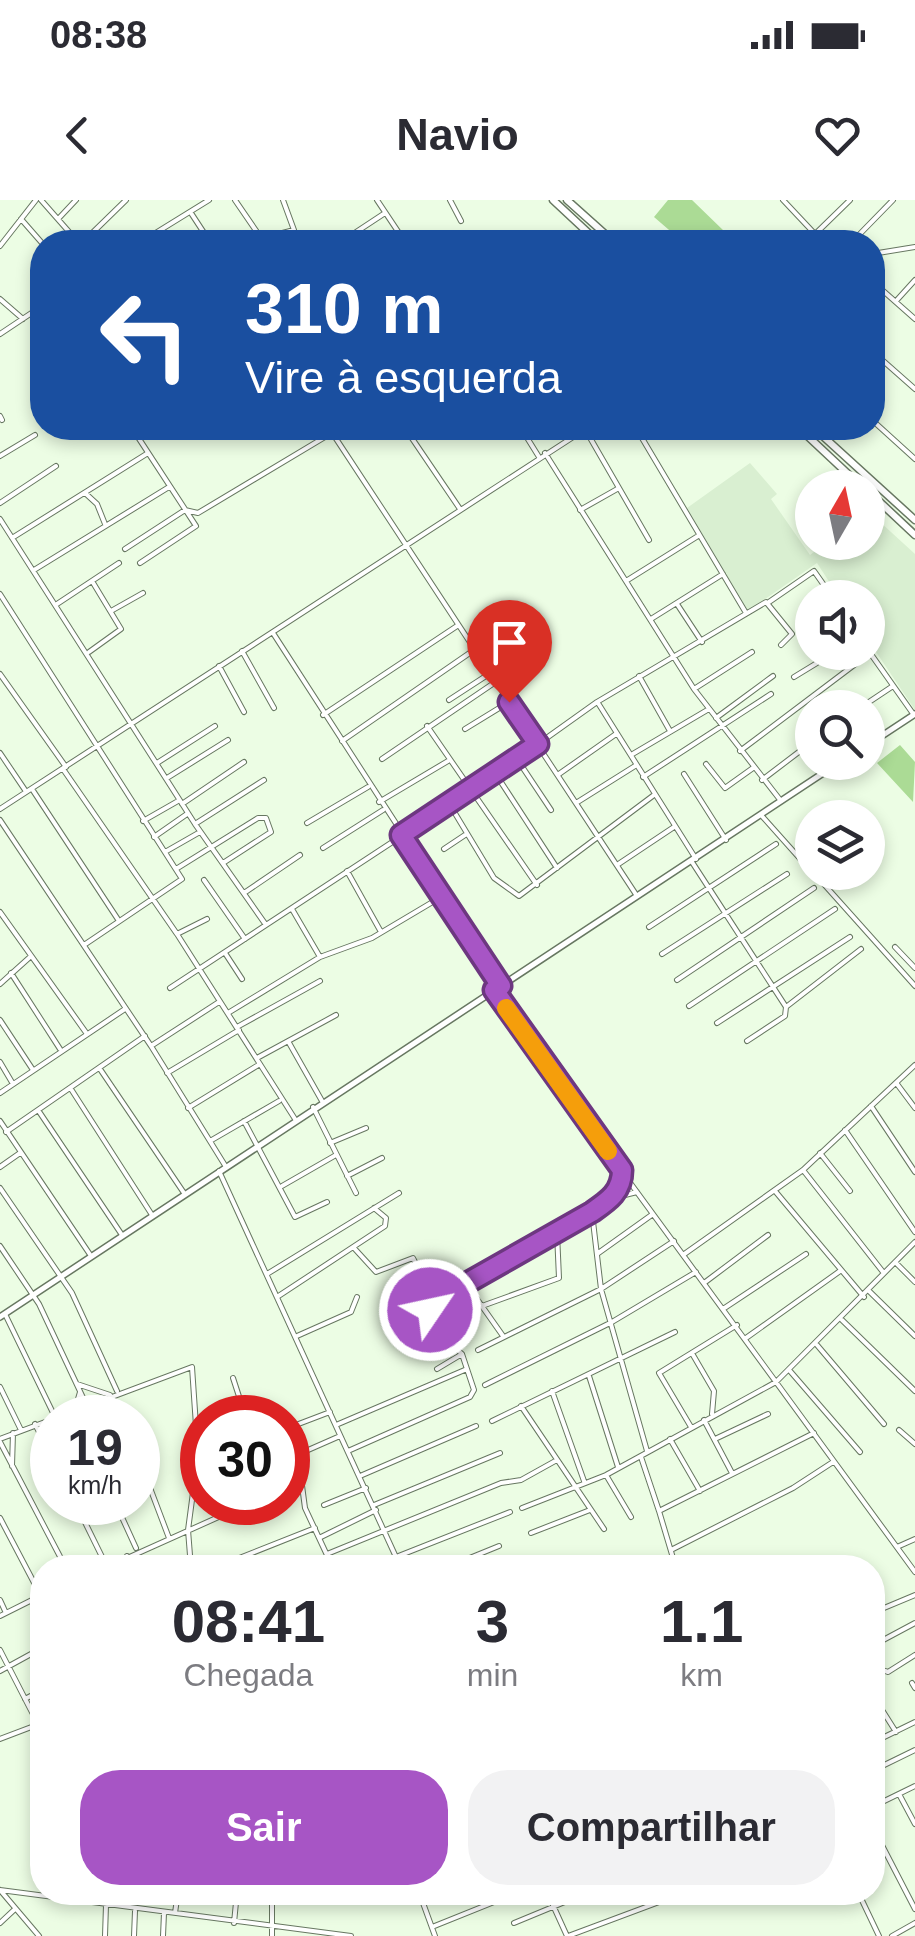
<!DOCTYPE html>
<html lang="pt">
<meta charset="utf-8">
<style>
body{margin:0;font-family:Helvetica,sans-serif;background:#f2f2f3;color:#2b2b33;height:100vh;display:flex;flex-direction:column;font-size:38px;white-space:nowrap}
*{box-sizing:border-box;margin:0}
p{font-size:32px;color:#7c7c81}
.icon{flex:none;width:55px;height:55px;fill:none;stroke:currentColor;stroke-width:2;stroke-linecap:round;stroke-linejoin:round}
.map{position:relative;flex:1;overflow:hidden}
.panel{position:absolute;left:30px;top:1355px;width:855px;height:350px;display:flex;flex-direction:column;background:#fff;border-radius:40px;box-shadow:0 5px 15px #0003}
.panel>*{flex:none}
.top-card{position:absolute;left:30px;top:30px;width:855px;height:210px;border-radius:40px;box-shadow:0 5px 15px #0003;background:#1a4fa0;color:#fff;overflow:hidden}
.needle{width:65px;rotate:9deg}
.buttons{position:absolute;left:795px;top:270px;display:grid;gap:20px}
.buttons a{display:grid;place-items:center;width:90px;height:90px;border-radius:50%;background:#fff;box-shadow:0 5px 15px #0003;font-size:50px}
.speed{position:absolute;left:30px;top:1195px;display:flex;gap:20px;font-size:50px;font-weight:700;text-align:center}
.speed>*{display:grid;place-content:center;width:130px;height:130px;border-radius:50%;background:#fff;box-shadow:0 5px 15px #0003;line-height:1}
.speed small{font-size:25px;font-weight:400}
.speed .limit{border:15px solid #d22;background:#fff;color:#111}
.pin{position:absolute;display:grid;place-items:center;width:85px;height:85px;color:#fff;margin:-102px -42px;border-radius:50% 50% 50% 0;rotate:-45deg;box-shadow:0 0 10px #0007}
.pin .icon{rotate:45deg}
.me{position:absolute;width:110px;margin:-55px;rotate:56deg;stroke-linejoin:round;filter:drop-shadow(0 0 8px #0008)}
.turn{display:flex;align-items:center;gap:35px;height:210px;padding:0 50px;font-size:45px}
.turn .icon{width:130px;height:130px;stroke-width:2.5}
.turn b{display:block;font-size:70px;line-height:85px}
.eta{display:flex;justify-content:space-evenly;align-items:center;height:170px;text-align:center}
.eta b{font-size:60px;font-weight:800;line-height:70px}
.cta{display:flex;gap:20px;margin-top:auto;padding:20px 50px}
.cta a{flex:1;height:115px;border-radius:40px;background:#a755c5;color:#fff;font-size:40px;font-weight:800;line-height:115px;text-align:center}
.cta a+a{background:#f2f2f3;color:#2b2b33}
.status{display:flex;justify-content:space-between;align-items:center;height:70px;padding:0 50px;background:#fff;direction:ltr}
.status svg{height:28px;fill:currentColor}
header{display:flex;justify-content:space-between;align-items:center;height:130px;padding:0 50px;background:#fff;font-size:45px;font-weight:800}
.map>svg:first-child{display:block}
.built{fill:#d9efd1}
.water{fill:#abdb95}
.lines{fill:none;stroke-linecap:round;stroke-linejoin:round}
.minor-casing{stroke:#677761;stroke-width:6}
.tertiary-casing{stroke:#677761;stroke-width:8}
.secondary-casing{stroke:#677761;stroke-width:9}
.minor{stroke:#fff;stroke-width:4}
.tertiary{stroke:#fff;stroke-width:5}
.secondary{stroke:#fff;stroke-width:6}
.route-casing{stroke:#6d3780;stroke-width:25}
.route{stroke:#a755c5;stroke-width:18}
.slow{stroke:#f59e0b;stroke-width:18}
</style>
<div class="status"><b>08:38</b><svg viewBox="0 0 49 12"><path d="M0 12V9h3v3zM5 12V6h3v6zM10 12V3h3v9zM15 12V0h3v12zM26 1h20v11H26zM47 4h2v5h-2z"/></svg></div>
<header><svg class="icon" aria-label="back" viewBox="0 0 24 24"><path d="M15 5l-7 7 7 7"/></svg>Navio<svg class="icon" aria-label="heart" viewBox="0 0 24 24"><path d="M12 20l-8-8c-3-5 5-10 8-4 3-6 11-1 8 4z"/></svg></header>
<div class="map">
<svg width="915" height="1736" viewBox="0 0 915 1736">
<rect width="100%" height="100%" fill="#ecfde4"/>
<!-- built -->
<path class="built" d="M750,263l27,31 -6,5 39,56 16,-12 42,-1v-31l47,43v156l-47,-70v-42l-29,-1 -22,-34 -69,48 -61,-103z"/>
<!-- water -->
<path class="water" d="M668,0h24l32,31 -9,10 4,1h-36l-29,-25z
M900,545l15,17 -2,40 -36,-39z"/>
<g class="lines">
<!-- minor casing -->
<g class="minor-casing">
<path id="minor" d="M41,0l37,42
M235,0l24,35
M377,0l28,42
M450,0l11,21
M783,0l32,34
M191,13l19,29
M59,18l17,-18
M21,19l21,24
M267,37l27,-7 -11,-30
M83,42l43,-42
M141,42l68,-42
M341,42l44,-29
M456,42l3,-2
M807,42l43,-42
M852,42l41,-42
M0,46l36,-46
M872,54l43,-7
M872,81l43,38
M0,99l23,20
M896,101l19,-21
M0,134l42,-28
M872,151l43,38
M0,216l2,4
M872,220l43,39
M132,228l64,98 -56,37
M329,228l308,468
M405,228l55,81
M521,228l18,29
M636,228l110,185
M585,229l64,111
M545,253l149,236 87,112
M0,256l35,-21
M85,293l12,11 8,20
M0,303l56,-37
M580,310l39,-22
M0,319l195,305 71,101
M12,338l136,-85
M125,349l60,-39 13,3 142,-85
M34,370l135,-83
M626,381l72,-45
M0,394l182,285 -98,66
M769,402l45,-31 19,27
M57,404l62,-41
M677,404l25,38
M111,411l32,-18
M651,419l72,-45
M273,433l228,353
M868,450l46,65
M242,451l32,57
M89,452l32,-23 -29,-48
M219,466l25,46
M0,474l66,93
M639,476l31,55
M794,477l41,-25
M694,489l58,-37
M449,500l40,-26
M598,503l98,156
M860,508l33,-22
M323,515l134,-89
M716,518l57,-42
M427,526l110,159
M465,529l44,-27
M342,541l132,-91
M740,551l130,-98
M0,553l25,37
M631,555l78,-46
M382,559l112,-76
M517,559l34,51
M157,563l58,-37
M706,564l19,24 28,-20
M63,569l114,165 118,185
M559,574l57,-40
M684,574l42,66
M497,576l60,92
M643,577l128,-83
M167,578l61,-38
M762,580l50,-38
M32,589l87,132
M379,602l69,-41
M576,603l59,-37
M182,604l62,-42
M450,605l44,73 25,18 135,-101
M0,609l587,-381
M761,615l50,56
M0,620l151,226 75,121
M143,621l35,-20
M307,623l61,-36
M195,624l69,-44
M154,637l33,-23
M323,648l60,-38
M444,649l21,-14
M165,652l35,-20
M692,662l94,145 -1,9 -38,25
M617,665l57,-38
M176,669l82,-51h8l5,14 -48,31
M347,671l34,61
M813,672l102,114
M204,680l41,59
M244,693l56,-38
M292,709l28,48
M0,712l87,122
M649,727l127,-83
M177,734l30,-15
M895,747l20,21
M225,753l17,26
M662,754l125,-80
M11,773l49,76
M677,780l137,-92
M0,784l30,-27
M170,788l326,-214 101,-72 169,-100 26,32 -11,11
M494,791l66,96 355,485
M689,806l146,-97
M786,807l75,-58
M228,813l92,-56 52,-19 69,-41
M0,820l33,50
M717,823l133,-86
M237,827l83,-46
M288,841l34,60
M151,846l68,-44
M257,858l79,-43
M0,862l13,22
M100,869l84,124
M167,873l72,-43
M897,884l18,24
M71,889l81,126
M0,893l125,-84
M871,906l44,66
M313,907l43,86
M188,908l72,-44
M38,910l84,125
M0,921l91,135
M244,921l51,96 32,-15
M845,930l70,102
M6,932l139,-96
M210,941l69,-40
M330,943l36,-15
M820,953l30,38
M0,967l20,-14
M803,970l80,102
M219,971l182,397
M347,976l35,-18
M282,986l54,-31
M0,988l72,105 45,98
M775,991l89,106
M613,998l9,-28
M592,1013l9,76 46,162
M0,1046l39,58 47,100
M597,1054l56,-40
M683,1055l120,-85 112,-105
M895,1062l20,20
M267,1074l132,-81
M704,1083l64,-48
M467,1085l36,51
M869,1091l46,45
M277,1097l108,-71 1,-8 -12,-10
M432,1103l181,-105 24,-6
M482,1106l77,-28 -2,-45
M723,1109l83,-55
M5,1114l50,103
M842,1120l73,71
M297,1136l54,-24 6,-15
M746,1138l94,-67
M817,1145l67,79
M478,1150l123,-61 73,-48
M693,1155l21,36 -2,23
M437,1169l25,-15
M790,1171l70,81
M589,1176l29,91
M233,1178l13,40
M77,1184l33,11
M485,1185l127,-63 84,-50
M0,1187l21,43
M552,1191l32,90
M521,1206l83,123
M75,1209l5,-17
M704,1220l28,53
M492,1221l183,-89
M35,1224l17,34
M336,1225l131,-56
M294,1226l11,82 28,60
M691,1227l-32,-54 78,-48
M288,1228l42,-16
M899,1230l16,14
M0,1239l192,-72 6,88 -10,75 3,38
M670,1239l30,52
M715,1239l53,-25
M0,1242l66,126
M348,1251l122,-54 4,-7 -12,-36 -30,-26 -1,-35 -18,-35 -37,14 -22,-24
M299,1254l41,-18
M641,1257l18,54 155,-78
M12,1266l1,-33
M144,1272l25,66
M606,1275l25,42
M360,1276l116,-50
M288,1286l16,-8
M75,1302l32,65
M115,1302l21,46
M324,1305l42,-17
M374,1305l126,-52
M522,1308l84,-33 170,-93 139,-140
M659,1311l17,57
M0,1318l41,78
M531,1333l59,-23
M319,1338l57,-28
M897,1347l18,-8
M671,1350l122,-62 40,-26
M327,1354l174,-71 20,-3 36,-20
M127,1356l3,12
M105,1368l147,-66
M214,1368l101,-40
M311,1368l19,-8
M368,1368l142,-56
M445,1368l54,-22
M0,1400l6,13
M872,1413l43,-18
M0,1416l42,-21
M872,1446l43,-23
M0,1450l38,74
M872,1461l5,7 11,4 27,-17
M0,1471l42,-23
M912,1483l3,5
M872,1494l24,38
M25,1499l17,-9
M0,1539l42,-16
M872,1543l43,-21
M872,1571l43,-21
M899,1594l16,30
M872,1607l43,-21
M872,1626l43,83
M0,1690l351,46
M0,1690l39,46
M272,1692v44
M419,1692l16,44
M547,1692l20,44
M858,1692l21,44
M175,1713l3,-21
M0,1723l15,-14
M234,1723l3,-31
M514,1723l75,-31
M432,1727l87,-35
M105,1736l1,-31
M134,1736l1,-25
M163,1736l1,-23
M568,1736l118,-44
M892,1736l23,-13"/>
</g>
<!-- tertiary casing -->
<g class="tertiary-casing">
<path id="tertiary" d="M868,545l47,-31
M0,1117l840,-555"/>
</g>
<!-- secondary casing -->
<g class="secondary-casing">
<path id="secondary" d="M553,0l45,42
M567,0l47,42
M799,228l64,60
M814,228l101,92
M868,291l47,44"/>
</g>
<!-- minor -->
<use href="#minor" class="minor"/>
<!-- tertiary -->
<use href="#tertiary" class="tertiary"/>
<!-- secondary -->
<use href="#secondary" class="secondary"/>
</g>
<g class="lines">
<!-- route casing -->
<g class="route-casing">
<path id="route" d="M430,1110v-6l162,-92c16,-11 30,-20 30,-42l-128,-180 7,-4 -100,-151 137,-91 -29,-42"/>
</g>
<!-- route -->
<use href="#route" class="route"/>
<!-- slow -->
<path class="slow" d="M506,808l102,143"/>
</g>
</svg>
<div class="buttons">
<a><svg class="needle" viewBox="-14 -14 28 28"><path d="M0-13l5 13h-10z" fill="#e53935"/><path d="M0 13l5-13h-10z" fill="#7c7c81"/></svg></a>
<a><svg class="icon" aria-label="sound" viewBox="0 0 24 24"><path d="M4 9h4l5-4v14l-5-4H4zM17 9q2 3 0 6"/></svg></a>
<a><svg class="icon" aria-label="search" viewBox="0 0 24 24"><circle cx="10" cy="10" r="6"/><path d="M15 15l6 6"/></svg></a>
<a><svg class="icon" aria-label="layers" viewBox="0 0 24 24"><path d="M12 4l9 5-9 5-9-5zM3 14l9 5 9-5"/></svg></a>
</div>
<div class="speed"><div>19<small>km/h</small></div><div class="limit">30</div></div>
<div class="pin" style="left:509px;top:502px;background:#d93025"><svg class="icon" aria-label="arrive" viewBox="0 0 24 24"><path d="M6 21V4h12l-3 4 3 4H6"/></svg></div>
<svg class="me" style="left:430px;top:1110px" viewBox="-20 -20 40 40"><circle r="17" fill="#a755c5" stroke="#fff" stroke-width="3"/><path d="M0-11L8 9 0 5-8 9z" fill="#fff"/></svg>
<div class="top-card">
<div class="turn"><svg class="icon" aria-label="left" viewBox="0 0 24 24"><path d="M17 20v-9H6M10 6l-5 5 5 5"/></svg><div><b>310 m</b>Vire à esquerda</div></div>
</div>
<section class="panel">
<div class="eta">
<div><b>08:41</b><p>Chegada</p></div>
<div><b>3</b><p>min</p></div>
<div><b>1.1</b><p>km</p></div>
</div>
<div class="cta"><a>Sair</a><a>Compartilhar</a></div>
</section>
</div>
